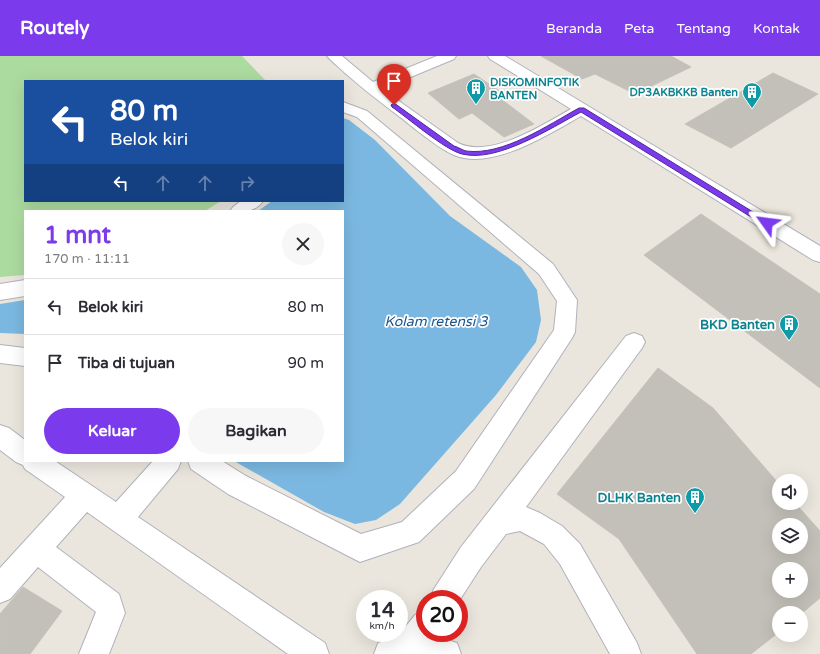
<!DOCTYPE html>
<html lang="id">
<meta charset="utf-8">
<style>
body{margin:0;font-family:"Varela Round",sans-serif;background:#f7f7f7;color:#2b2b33;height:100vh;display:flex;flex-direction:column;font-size:15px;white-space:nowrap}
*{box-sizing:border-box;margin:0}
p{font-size:13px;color:#7c7c81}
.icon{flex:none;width:22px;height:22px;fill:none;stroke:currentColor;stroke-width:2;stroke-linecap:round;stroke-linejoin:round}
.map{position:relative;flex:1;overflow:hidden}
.details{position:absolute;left:24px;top:154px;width:320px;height:252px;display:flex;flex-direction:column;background:#fff;border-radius:0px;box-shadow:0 4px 16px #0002}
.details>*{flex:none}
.top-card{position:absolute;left:24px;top:24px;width:320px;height:122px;border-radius:0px;box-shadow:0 4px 16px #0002;background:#1a4fa0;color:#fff;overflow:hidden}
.controls{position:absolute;left:772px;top:418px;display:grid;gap:8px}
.controls a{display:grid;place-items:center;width:36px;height:36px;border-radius:50%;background:#fff;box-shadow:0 4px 16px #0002;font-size:20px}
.speed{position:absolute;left:356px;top:534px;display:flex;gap:8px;font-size:20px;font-weight:700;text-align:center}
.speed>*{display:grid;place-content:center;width:52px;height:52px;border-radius:50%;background:#fff;box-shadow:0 4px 16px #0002;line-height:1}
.speed small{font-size:10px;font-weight:400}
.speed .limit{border:6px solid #d22;background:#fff;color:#111}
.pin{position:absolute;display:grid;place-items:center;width:34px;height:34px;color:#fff;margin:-41px -17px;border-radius:50% 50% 50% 0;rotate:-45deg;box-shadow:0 0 4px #0007}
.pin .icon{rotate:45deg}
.me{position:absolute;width:44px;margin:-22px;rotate:301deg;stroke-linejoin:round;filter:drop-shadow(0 0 3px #0008)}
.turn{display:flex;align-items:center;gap:14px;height:84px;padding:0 20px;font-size:18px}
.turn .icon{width:52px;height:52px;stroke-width:2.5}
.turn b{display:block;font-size:28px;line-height:34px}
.lanes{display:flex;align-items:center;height:38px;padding:0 20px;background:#0003;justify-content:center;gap:20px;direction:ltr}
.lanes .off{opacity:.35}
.round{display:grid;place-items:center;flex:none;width:42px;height:42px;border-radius:21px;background:#f7f7f7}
.head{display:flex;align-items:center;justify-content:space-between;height:68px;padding:0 20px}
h1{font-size:24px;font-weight:800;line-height:30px;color:#7c3aed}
.button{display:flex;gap:8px;margin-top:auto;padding:8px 20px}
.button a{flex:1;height:46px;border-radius:24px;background:#7c3aed;color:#fff;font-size:16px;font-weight:800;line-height:46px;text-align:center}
.button a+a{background:#f7f7f7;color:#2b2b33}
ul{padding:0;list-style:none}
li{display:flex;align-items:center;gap:12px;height:56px;padding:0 20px;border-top:1px solid #e1e1e2}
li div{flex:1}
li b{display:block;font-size:15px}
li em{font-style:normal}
header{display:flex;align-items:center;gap:24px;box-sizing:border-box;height:56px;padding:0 20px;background:#7c3aed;color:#fff}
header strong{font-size:19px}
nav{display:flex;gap:22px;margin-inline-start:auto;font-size:14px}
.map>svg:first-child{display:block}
.green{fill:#acdb9f}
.water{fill:#7bb8e1}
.building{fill:#c3c0b9;stroke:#c5c2b7;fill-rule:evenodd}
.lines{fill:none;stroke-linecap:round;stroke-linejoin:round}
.minor-casing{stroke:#b1b1bc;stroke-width:2}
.minor{fill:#fff;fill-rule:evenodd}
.route{fill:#7c3aed;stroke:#51269a}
.labels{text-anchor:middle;stroke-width:3.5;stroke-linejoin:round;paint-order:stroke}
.far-culture-label{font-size:11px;font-weight:bold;fill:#0d838f;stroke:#fff;text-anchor:start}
.culture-label{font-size:13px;font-weight:bold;fill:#0d838f;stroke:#fff;text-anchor:end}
.water-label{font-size:14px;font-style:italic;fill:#1c568b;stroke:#fff}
</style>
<header>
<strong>Routely</strong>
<nav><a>Beranda</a><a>Peta</a><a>Tentang</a><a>Kontak</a></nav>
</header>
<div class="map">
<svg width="820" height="598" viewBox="0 0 820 598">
<rect width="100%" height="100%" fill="#eae6dd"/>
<!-- green -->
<path class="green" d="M0,0h242l24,25h-241v120h196l-16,10h-180v64l-25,2z"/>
<!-- water -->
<path class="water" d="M343,62l6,2 26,20 75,76 71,51 16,23 4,30 -5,22 -40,53 -96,109 -24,16 -21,4 -31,-12 -90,-51h109v-250h-85l14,-10h71z
M25,244v34l-25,-1v-29z"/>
<!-- building -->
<path class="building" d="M541,0h130l20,11 -56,27 -40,-20 -13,5z
M773,17l45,21 -87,54 -46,-24z
M474,18l33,22 -6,3 33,25 -30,13 -32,-24 -13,6 -31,-26z
M701,158l119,80v94l-176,-133z
M658,312l55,40 66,76v19h16l25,28v67l-19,16 -22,-1v19l-28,22h-54l-78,-115 -62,-45zM779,469h22v22h-22zM779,513h22v22h-22z
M23,531l39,24 -32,43h-30v-40z"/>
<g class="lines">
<!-- minor casing -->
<g class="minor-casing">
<path id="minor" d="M327,0h15l31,26 64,-26h19l-2,3 -72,30 76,54c33,16 84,-18 113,-34l-81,-50 -2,-3h17l315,190v16l-7,-2 -232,-144c-32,18 -89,55 -127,39 -20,-9 -44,-31 -62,-44 -16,-12 -32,-25 -47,-38 -6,-6 -13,-11 -18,-17z
M343,46l24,9 186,153 24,36 -2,32 -3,6 -98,151 -55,53 -59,20 -132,-68 -37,-25 -3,-8h34l24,15 115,58 41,-12 54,-51 98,-141 3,-29 -18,-27 -182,-157 -14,-5z
M241,145h22c-8,12 -20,10 -33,10l3,-4z
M25,224v16l-25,4v-16z
M634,277l8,3 3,6 -3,6 -116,159 14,6 22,13 18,18 57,99 4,11h-31l-50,-90 -16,-20 -24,-13 -14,3 -25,33 -22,34v-2h-29l4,-10 27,-42 165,-211z
M0,289l25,3v18l-25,-3z
M0,369l9,3 16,12v21h30l61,41 37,-41h28l-3,8 -40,48 187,126 4,11h-41l-201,-142 -31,35 63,47 6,19 -16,41h-30l17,-42 -58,-45 -28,32 -10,4v-35l65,-71 -40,-28 -2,-4 -7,-3 -16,-12z
M425,554v23h11l-1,3 22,7 4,11h-87l4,-11 20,-7 17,-21z"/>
</g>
<!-- minor -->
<use href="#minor" class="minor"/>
</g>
<!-- route -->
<path class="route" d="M394,47l60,43c4,1 8,4 12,5 37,5 82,-26 113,-43h5l187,115 -1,2h-6l-183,-113c-30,16 -84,51 -119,42 -17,-4 -54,-36 -70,-47l-1,-2z"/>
<!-- icons -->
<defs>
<g id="building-pin" transform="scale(1)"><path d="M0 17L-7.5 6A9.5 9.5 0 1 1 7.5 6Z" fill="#0f9aa8" stroke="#fff"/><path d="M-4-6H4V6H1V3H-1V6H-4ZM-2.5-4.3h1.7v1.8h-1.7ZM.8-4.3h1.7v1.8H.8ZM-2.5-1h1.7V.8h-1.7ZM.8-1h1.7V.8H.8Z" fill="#fff"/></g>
</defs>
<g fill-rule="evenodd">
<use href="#building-pin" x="476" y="32"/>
<use href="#building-pin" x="752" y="36"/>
<use href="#building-pin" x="789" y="268"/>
<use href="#building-pin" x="695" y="441"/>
</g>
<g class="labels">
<!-- far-culture labels -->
<g class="far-culture-label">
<text x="490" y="30">DISKOMINFOTIK<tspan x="490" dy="13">BANTEN</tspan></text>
<text x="738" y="40" text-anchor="end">DP3AKBKKB Banten</text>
</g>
<!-- culture labels -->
<g class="culture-label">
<text x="775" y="273">BKD Banten</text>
<text x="681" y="446">DLHK Banten</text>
</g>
<!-- water labels -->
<g class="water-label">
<text x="436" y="270">Kolam retensi 3</text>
</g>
</g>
</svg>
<div class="controls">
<a><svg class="icon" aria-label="sound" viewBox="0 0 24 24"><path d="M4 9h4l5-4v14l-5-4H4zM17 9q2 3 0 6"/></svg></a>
<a><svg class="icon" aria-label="layers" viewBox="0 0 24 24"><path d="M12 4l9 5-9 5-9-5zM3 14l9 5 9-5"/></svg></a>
<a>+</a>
<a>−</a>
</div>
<div class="speed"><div>14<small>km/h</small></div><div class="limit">20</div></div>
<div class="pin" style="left:394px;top:49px;background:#d93025"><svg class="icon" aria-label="arrive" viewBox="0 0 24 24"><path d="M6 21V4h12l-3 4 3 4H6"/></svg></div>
<svg class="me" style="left:767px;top:167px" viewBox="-20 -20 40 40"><path d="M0-17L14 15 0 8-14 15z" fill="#7c3aed" stroke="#fff" stroke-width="4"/></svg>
<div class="top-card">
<div class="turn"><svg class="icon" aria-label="left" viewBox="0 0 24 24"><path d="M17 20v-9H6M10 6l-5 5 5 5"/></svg><div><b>80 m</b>Belok kiri</div></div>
<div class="lanes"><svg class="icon" aria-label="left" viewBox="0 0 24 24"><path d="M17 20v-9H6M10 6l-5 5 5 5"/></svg><svg class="icon off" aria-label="ahead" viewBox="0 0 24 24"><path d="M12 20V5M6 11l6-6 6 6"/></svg><svg class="icon off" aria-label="ahead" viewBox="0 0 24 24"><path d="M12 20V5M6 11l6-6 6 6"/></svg><svg class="icon off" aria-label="right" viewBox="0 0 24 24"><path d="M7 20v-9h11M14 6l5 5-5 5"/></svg></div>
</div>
<section class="details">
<div class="head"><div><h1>1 mnt</h1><p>170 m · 11:11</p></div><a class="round"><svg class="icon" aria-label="close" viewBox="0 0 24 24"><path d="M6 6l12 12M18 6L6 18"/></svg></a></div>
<ul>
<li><svg class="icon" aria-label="left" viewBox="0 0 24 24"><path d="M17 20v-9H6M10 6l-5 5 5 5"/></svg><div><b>Belok kiri</b></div><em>80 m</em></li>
<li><svg class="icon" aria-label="arrive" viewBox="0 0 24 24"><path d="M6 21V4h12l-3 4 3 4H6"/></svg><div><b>Tiba di tujuan</b></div><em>90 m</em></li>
</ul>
<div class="button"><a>Keluar</a><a>Bagikan</a></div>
</section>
</div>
